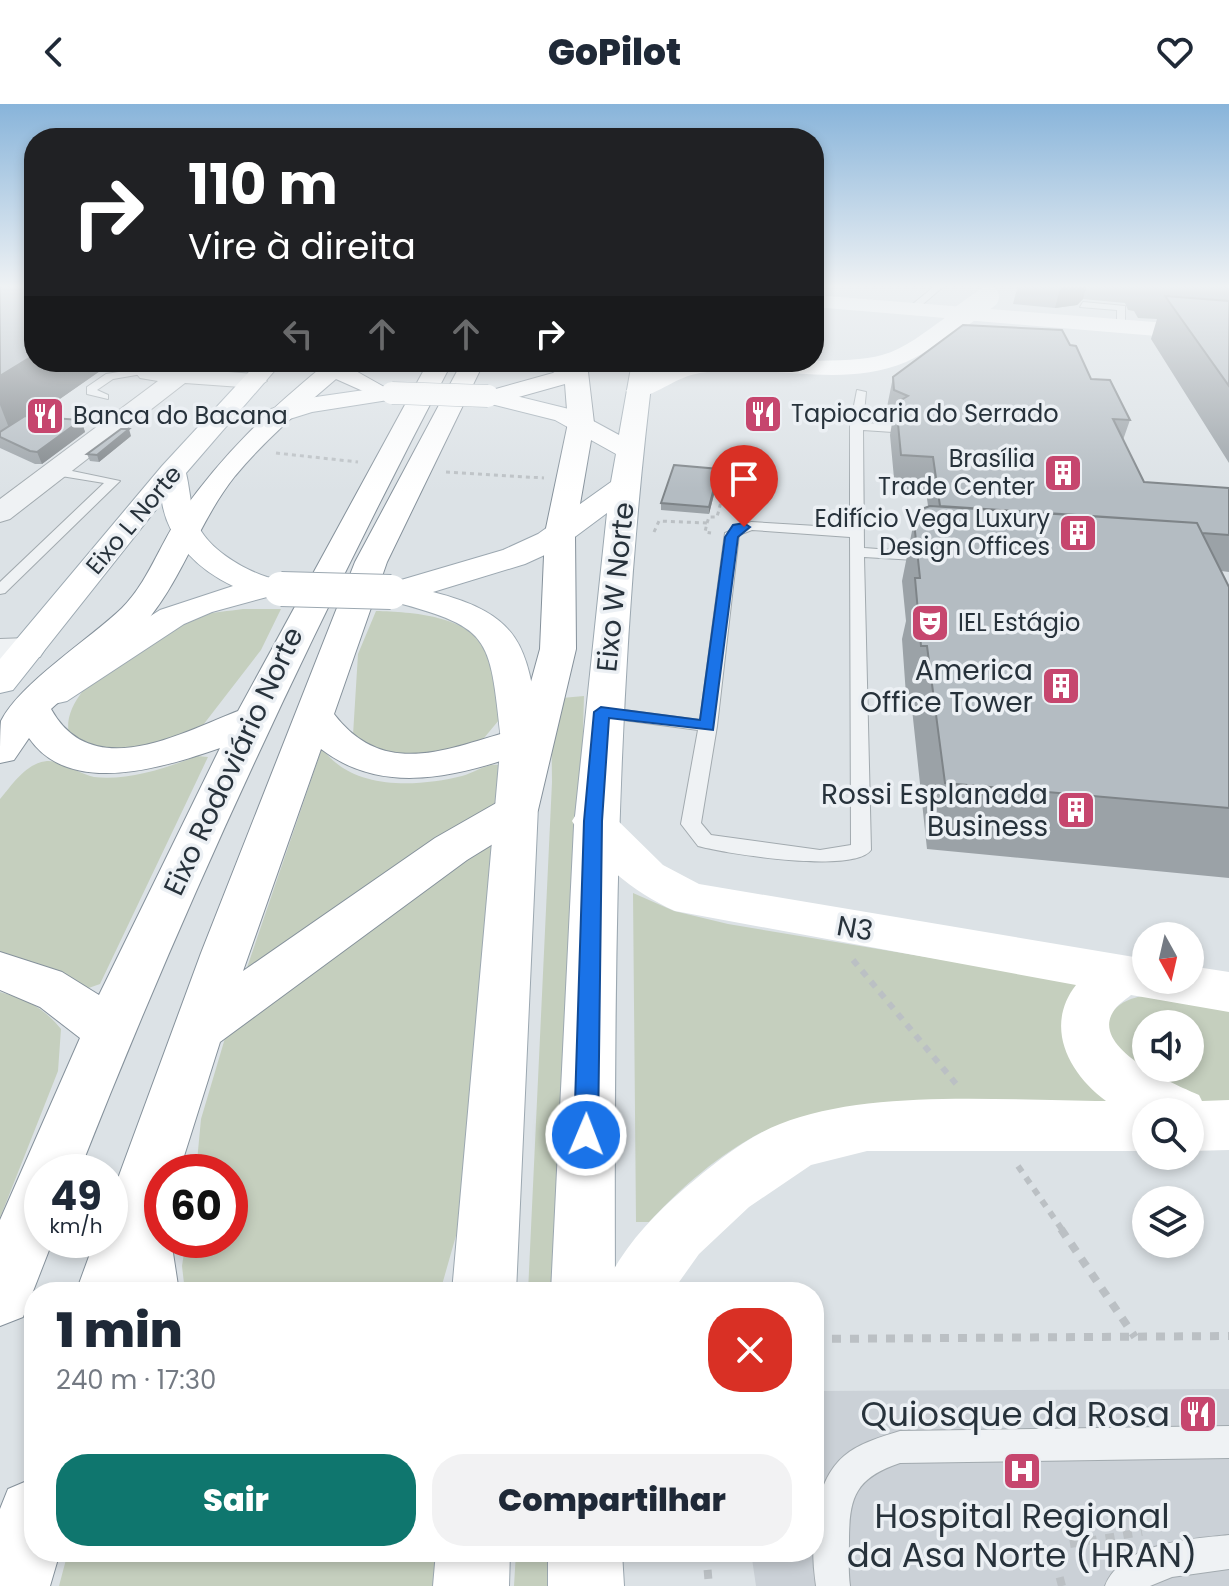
<!DOCTYPE html>
<html lang="pt">
<meta charset="utf-8">
<style>
body{margin:0;font-family:Poppins,sans-serif;background:#f2f2f3;color:#1f2937;height:100vh;display:flex;flex-direction:column;font-size:30px;white-space:nowrap}
*{box-sizing:border-box;margin:0}
p{font-size:26px;color:#747a83}
.icon{flex:none;width:44px;height:44px;fill:none;stroke:currentColor;stroke-width:2;stroke-linecap:round;stroke-linejoin:round}
.map{position:relative;flex:1;overflow:hidden}
.panel{position:absolute;left:24px;top:1178px;width:800px;height:280px;display:flex;flex-direction:column;background:#fff;border-radius:32px;box-shadow:0 4px 12px #0003}
.panel>*{flex:none}
.hud{position:absolute;left:24px;top:24px;width:800px;height:244px;border-radius:32px;box-shadow:0 4px 12px #0003;background:#202124;color:#fff;overflow:hidden}
.needle{width:52px;rotate:172deg}
.tools{position:absolute;left:1132px;top:818px;display:grid;gap:16px}
.tools a{display:grid;place-items:center;width:72px;height:72px;border-radius:50%;background:#fff;box-shadow:0 4px 12px #0003;font-size:40px}
.speed{position:absolute;left:24px;top:1050px;display:flex;gap:16px;font-size:40px;font-weight:700;text-align:center}
.speed>*{display:grid;place-content:center;width:104px;height:104px;border-radius:50%;background:#fff;box-shadow:0 4px 12px #0003;line-height:1}
.speed small{font-size:20px;font-weight:400}
.speed .limit{border:12px solid #d22;background:#fff;color:#111}
.pin{position:absolute;display:grid;place-items:center;width:68px;height:68px;color:#fff;margin:-82px -34px;border-radius:50% 50% 50% 0;rotate:-45deg;box-shadow:0 0 8px #0007}
.pin .icon{rotate:45deg}
.me{position:absolute;width:88px;margin:-44px;rotate:1deg;stroke-linejoin:round;filter:drop-shadow(0 0 6px #0008)}
.turn{display:flex;align-items:center;gap:28px;height:168px;padding:0 32px;font-size:36px}
.turn .icon{width:104px;height:104px;stroke-width:2.5}
.turn b{display:block;font-size:56px;line-height:68px}
.lanes{display:flex;align-items:center;height:76px;padding:0 32px;background:#0003;justify-content:center;gap:40px;direction:ltr}
.lanes .off{opacity:.35}
.round{display:grid;place-items:center;flex:none;width:84px;height:84px;border-radius:32px;background:#f2f2f3}
.headline{display:flex;align-items:center;justify-content:space-between;height:136px;padding:0 32px}
h1{font-size:48px;font-weight:800;line-height:60px}
.action{display:flex;gap:16px;margin-top:auto;padding:16px 32px}
.action a{flex:1;height:92px;border-radius:32px;background:#0f766e;color:#fff;font-size:32px;font-weight:800;line-height:92px;text-align:center}
.action a+a{background:#f2f2f3;color:#1f2937}
header{display:flex;justify-content:space-between;align-items:center;height:104px;padding:0 32px;background:#fff;font-size:36px;font-weight:800}
.map>svg:first-child{display:block}
.built{fill:#cbd1d7}
.green{fill:#c5cfbe;fill-rule:evenodd}
.lines{fill:none;stroke-linecap:round;stroke-linejoin:round}
.service-casing{stroke:#a2aaaf;stroke-width:2}
.tertiary-casing{stroke:#a2aaaf;stroke-width:2}
.primary-casing{stroke:#9ca8b1;stroke-width:2}
.trunk-casing{stroke:#85919b;stroke-width:2}
.path-far2{stroke:#bbc0c4;stroke-width:3;stroke-dasharray:4 4;stroke-linecap:butt}
.path-far1{stroke:#bbc0c4;stroke-width:6;stroke-dasharray:7 7;stroke-linecap:butt}
.path{stroke:#bbc0c4;stroke-width:8;stroke-dasharray:9 9;stroke-linecap:butt}
.service{fill:#eff2f4;fill-rule:evenodd}
.tertiary{fill:#eff2f4;fill-rule:evenodd}
.secondary{fill:#fff;fill-rule:evenodd}
.primary{fill:#fff;fill-rule:evenodd}
.trunk{fill:#fff;fill-rule:evenodd}
.primary-bridge-far1-casing{stroke:#9ca8b1;stroke-width:23;stroke-linecap:butt}
.primary-bridge-casing{stroke:#9ca8b1;stroke-width:36;stroke-linecap:butt}
.secondary-bridge{stroke:#fff;stroke-width:22}
.primary-bridge-far1{stroke:#fff;stroke-width:22}
.primary-bridge{stroke:#fff;stroke-width:34}
.wall{fill:#9ba2a7}
.shaded-wall{fill:#7e8488}
.building{fill:#b4bcc2;stroke:#7e8488;stroke-width:2}
.route{fill:#1a73e8;stroke:#114b97;stroke-width:2}
.labels{text-anchor:middle;stroke-width:7;stroke-linejoin:round;paint-order:stroke}
.far-poi-label{font-size:24px;fill:#27323b;stroke:#ecf0f4;text-anchor:start}
.far-street-label{font-size:24px;fill:#27323b;stroke:#ecf0f4}
.street-label{font-size:28px;fill:#27323b;stroke:#ecf0f4}
.poi-label{font-size:28px;fill:#27323b;stroke:#ecf0f4;text-anchor:end}
.near-poi-label{font-size:34px;fill:#27323b;stroke:#ecf0f4;text-anchor:end}
</style>
<header><svg class="icon" aria-label="back" viewBox="0 0 24 24"><path d="M15 5l-7 7 7 7"/></svg>GoPilot<svg class="icon" aria-label="heart" viewBox="0 0 24 24"><path d="M12 20l-8-8c-3-5 5-10 8-4 3-6 11-1 8 4z"/></svg></header>
<div class="map">
<svg width="1229" height="1482" viewBox="0 0 1229 1482">
<rect width="100%" height="100%" fill="#dce2e6"/>
<!-- built -->
<path class="built" d="M1229,1285v197h-473l-5,-34h63v-161z"/>
<!-- green -->
<path class="green" d="M243,505h38l-20,41 -61,79 -24,14 -72,9 -35,-17c-11,-52 90,-106 131,-119 13,-4 29,-5 43,-7z
M376,507c35,1 95,4 112,42 10,20 9,46 11,67l-20,24 -81,17 -45,-26 5,-81z
M584,592l-17,596h-39l24,-510 -1,-83z
M322,644c30,43 95,39 140,28 12,-3 25,-13 36,-11l-20,322 -15,124 -23,81h-255l-3,-26 4,-26h44v-68h-34l5,-53 38,-128z
M197,652l11,1 -108,227 -17,6 -36,-23 -47,-9v-159c13,-15 26,-36 47,-38 14,-1 32,13 47,16 33,4 73,-9 103,-21z
M633,789l41,18 54,13 366,61 33,121 -365,26c-45,24 -78,53 -113,90h-13z
M0,888c26,7 44,16 61,37l-3,42 -58,147z
M1151,891l78,12v100h-29l-70,-29 -25,-55c10,-20 25,-26 46,-28zM1146,920h44v44h-44z
M68,1448h386l-2,34h-393z
M516,1448h45v34h-47z"/>
<g class="lines">
<!-- service casing -->
<g class="service-casing">
<path id="service" d="M936,181h9l-30,26h-6v-4z
M1083,198l42,4v14l-8,2v-12l-37,-3z
M138,265l5,3 -1,2 -29,5 -16,11 11,5v4l-21,-5v-7l19,-13z
M857,286l9,2 -3,31 30,1 6,4 -6,4 -30,-2 1,118 69,5 7,4 -7,4 -69,-4 7,293c-17,24 -144,4 -173,-4l-17,-22 17,-94 -97,-13 -9,-5 9,-5 99,13 25,-187 26,-11 99,6v-102zM752,426l98,7 1,308 -31,5 -109,-15 -10,-12 16,-97 22,-191z
M53,363l67,14 -115,112 -5,1v-12l104,-99 -55,-9 -2,-3z
M1229,1322v32l-329,5c-44,15 -51,33 -51,78 0,15 -1,30 1,45h-34c-6,-39 -5,-102 28,-130 15,-13 37,-19 56,-25z
M1229,1431v34l-57,8 -22,9h-45c17,-43 84,-47 124,-51z"/>
</g>
<!-- tertiary casing -->
<g class="tertiary-casing">
<path id="tertiary" d="M148,262l107,8 12,7 -12,7 -70,-5 -175,136 -10,3v-23l158,-118 -18,-3 -4,-5z
M27,534l13,3 5,8 -5,8 -40,4v-22z"/>
</g>
<!-- primary casing -->
<g class="primary-casing">
<path id="primary" d="M258,258h24l-96,111c4,16 4,34 11,50 10,25 45,46 70,54 11,3 20,2 27,12l-4,7 -23,1 -55,15 -28,12 -117,77 -13,3 -13,-3 -6,-8 6,-8 119,-75 73,-24c-34,-16 -65,-45 -71,-84l-149,188 -13,3v-34l162,-193z
M632,258h22c-39,306 -40,619 -39,930h-64l23,-466 33,-313 -47,35 -35,16 -92,28c95,24 94,60 108,148l-25,552h-64l49,-552c-12,-108 -9,-112 -117,-141l-4,-7 4,-7 119,-35 35,-16 73,-52 5,-28 -61,-34 -76,-19 -3,-5 3,-5 9,-2 85,21 46,25z
M392,282l9,2 3,5 -3,5 -89,14 -32,10 -13,-8 4,-5 38,-11z
M436,1448h74l-1,34h-76z
M548,1448h74l2,34h-76z"/>
</g>
<!-- trunk casing -->
<g class="trunk-casing">
<path id="trunk" d="M321,258h32l-3,4 4,4 41,23 -12,7 -47,-21c-35,30 -71,61 -101,97 -35,44 -51,98 -85,141 -27,34 -67,63 -99,92 41,74 128,25 187,2l187,-343 4,-5h16l4,5c-137,262 -262,529 -370,804h-37v68h11l-30,77 -23,9v-106l80,-182 -40,-31 -40,-17v-38l62,20 37,23 121,-247c-55,19 -150,50 -191,-10l-15,22 -14,3c0,-12 0,-32 1,-42 19,-38 89,-82 121,-113 26,-26 37,-62 58,-93 43,-61 86,-102 143,-149z
M462,258h22l-97,200 -53,152c52,68 118,32 184,15l22,-80 5,-116 23,-110 -3,-39 -71,20 -12,-7 3,-5 68,-19 7,-5 -4,-6h43l-11,10 6,51 -19,110 1,116 -38,161 -6,10 -65,40 -247,182 -41,130h-17v68h9l8,52h-103l19,-52h15v-40l91,-247 154,-391zM321,645c57,44 126,30 189,9l-12,44 -63,36 -192,133z
M34,1374v74h26l-10,34h-50v-77l8,-20z"/>
</g>
<!-- path-far2 -->
<path class="path-far2" d="M276,349l82,9
M446,368l98,6
M707,419l2,-6h8l11,-42 -13,-1
M654,428l5,-11 48,2 -2,9 6,1"/>
<!-- path-far1 -->
<path class="path-far1" d="M853,856l104,125
M1018,1062l45,65"/>
<!-- path -->
<path class="path" d="M1061,1125l74,108
M814,1235l415,-3
M706,1448l3,34
M1062,1482l-9,-34 17,-8 72,-12"/>
<!-- service -->
<use href="#service" class="service"/>
<!-- tertiary -->
<use href="#tertiary" class="tertiary"/>
<!-- secondary -->
<path class="secondary" d="M814,191l415,33v14l-264,-22 -3,5c-18,13 -35,28 -56,37 -67,28 -138,0 -206,11 -24,4 -40,20 -62,25l-12,-7c34,-50 196,-19 256,-36 23,-6 44,-24 63,-37l-131,-11z
M593,703l15,4 55,54 36,19 447,75v21h44v-14l39,6v40l-98,-17c-6,5 -14,10 -18,17 -23,37 63,73 86,83l3,6 27,-1v50l-39,1v-39h-44v39h-279l-56,14 -62,42 -50,47 -27,38h-70c18,-41 49,-75 83,-104 27,-23 61,-51 95,-64 90,-36 228,-23 326,-23 -38,-28 -62,-75 -30,-116l-401,-74c-44,-20 -78,-49 -103,-90l6,-10z"/>
<!-- primary -->
<use href="#primary" class="primary"/>
<!-- trunk -->
<use href="#trunk" class="trunk"/>
<!-- primary-bridge-far1 casing -->
<g class="primary-bridge-far1-casing">
<path id="primary-bridge-far1" d="M392,289l96,3"/>
</g>
<!-- primary-bridge casing -->
<g class="primary-bridge-casing">
<path id="primary-bridge" d="M281,485l110,3"/>
</g>
<!-- secondary-bridge -->
<path class="secondary-bridge" d="M955,217l33,-24"/>
<!-- primary-bridge-far1 -->
<use href="#primary-bridge-far1" class="primary-bridge-far1"/>
<!-- primary-bridge -->
<use href="#primary-bridge" class="primary-bridge"/>
</g>
<!-- wall -->
<path class="wall" d="M0,181l34,77h79l-78,54 46,4 4,12 -43,32h-7l-35,-16z
M1018,181h211v178l-78,-124 6,-20 -19,-1 -4,-7 -6,-1 -3,-7 -42,-4 -6,6 -22,3 -42,-4z
M1070,241l21,34 39,41 -7,20 21,42 85,6v84l-8,-1 8,16v291l-302,-29 -15,-140h-5l-5,-70 4,-18 -4,-40 14,-70 12,-5 -2,-15 -31,-2 -5,-54 2,-12 -3,-2 -2,-14 6,-30z
M131,332l-32,26 -9,-1 -3,-7z
M719,371l-10,39 -48,-4v-7z"/>
<!-- shaded-wall -->
<path class="shaded-wall" d="M1061,181h26l-4,14 -6,6 -22,3z
M34,251v7h79l-102,71 -11,-28v-29z
M81,316l4,12 -43,32 -5,-12z
M129,325l2,7 -32,26 -2,-7z
M719,365v6l-10,39v-7z"/>
<!-- building -->
<path class="building" d="M0,181h34v70l-34,21z
M1165,192l64,5v85z
M963,221l99,5 8,15 6,1 15,33 19,1 20,40 -17,-1 31,63 85,6v47l-27,-2 -5,-10 -257,-17 -7,-49 -32,-2 -5,-52 12,-7 -14,-6 -1,-13z
M25,312l56,4 -44,32 -7,-1 -30,-14v-5z
M121,325h8l-32,26 -10,-1z
M674,361l45,4 -10,38 -48,-4z
M930,402l267,17 32,64v221l-284,-25 -18,-137h-6l-6,-68h5l-6,-56h4l-2,-11z"/>
<!-- sky -->
<linearGradient id="sky" x2="0" y2="1"><stop stop-color="#88b4da"/><stop offset="0.47" stop-color="#eff2f4"/><stop offset="1" stop-color="#eff2f4" stop-opacity="0"/></linearGradient>
<rect width="1229" height="388" fill="url(#sky)"/>
<!-- route -->
<path class="route" d="M744,419l6,4 -12,10 -25,193 -104,-12 -7,103 -4,314 -4,7 -8,4 -8,-4 -4,-7 10,-314 10,-109 7,-5 99,13 25,-183 8,-12z"/>
<!-- icons -->
<defs>
<g id="restaurant-square" transform="scale(2)"><rect x="-9" y="-9" width="18" height="18" rx="4" fill="#c6466e" stroke="#ecf0f4"/><path d="M-5-6h1v4h1v-4h1v4h1v-4h1v5L-1.5 .5V6h-2V.5L-5-1ZM5-6V6H3V1.5H1.5Q1.5-4 5-6Z" fill="#fff"/></g>
<g id="building-square" transform="scale(2)"><rect x="-9" y="-9" width="18" height="18" rx="4" fill="#c6466e" stroke="#ecf0f4"/><path d="M-4-6H4V6H1V3H-1V6H-4ZM-2.5-4.3h1.7v1.8h-1.7ZM.8-4.3h1.7v1.8H.8ZM-2.5-1h1.7V.8h-1.7ZM.8-1h1.7V.8H.8Z" fill="#fff"/></g>
<g id="theatre-square" transform="scale(2)"><rect x="-9" y="-9" width="18" height="18" rx="4" fill="#c6466e" stroke="#ecf0f4"/><path d="M-5-5.5Q0-4 5-5.5V0Q5 5 0 6Q-5 5-5 0ZM-3.3-2.5H-1v1.5H-3.3ZM1-2.5H3.3v1.5H1ZM-2.8 1Q0 5.5 2.8 1Z" fill="#fff"/></g>
<g id="hospital-square" transform="scale(2)"><rect x="-9" y="-9" width="18" height="18" rx="4" fill="#c6466e" stroke="#ecf0f4"/><path d="M-5-5h3v3.5h4V-5h3V5h-3V1.5h-4V5h-3Z" fill="#fff"/></g>
</defs>
<g fill-rule="evenodd">
<use href="#restaurant-square" x="763" y="310"/>
<use href="#restaurant-square" x="45" y="312"/>
<use href="#building-square" x="1063" y="369"/>
<use href="#building-square" x="1078" y="429"/>
<use href="#theatre-square" x="930" y="519"/>
<use href="#building-square" x="1061" y="582"/>
<use href="#building-square" x="1076" y="706"/>
<use href="#restaurant-square" x="1198" y="1310"/>
<use href="#hospital-square" x="1022" y="1367"/>
</g>
<g class="labels">
<!-- far-poi labels -->
<g class="far-poi-label">
<text x="791" y="318">Tapiocaria do Serrado</text>
<text x="73" y="320">Banca do Bacana</text>
<text x="1035" y="363" text-anchor="end">Brasília<tspan x="1035" dy="28">Trade Center</tspan></text>
<text x="1050" y="423" text-anchor="end">Edifício Vega Luxury<tspan x="1050" dy="28">Design Offices</tspan></text>
<text x="958" y="527">IEL Estágio</text>
</g>
<!-- far-street labels -->
<g class="far-street-label">
<text transform="translate(134 416) rotate(-50)" y="8">Eixo L Norte</text>
</g>
<!-- street labels -->
<g class="street-label">
<text transform="translate(615 483) rotate(-84)" y="10">Eixo W Norte</text>
<text transform="translate(233 657) rotate(-65)" y="10">Eixo Rodoviário Norte</text>
<text transform="translate(855 824) rotate(10)" y="10">N3</text>
</g>
<!-- poi labels -->
<g class="poi-label">
<text x="1033" y="576">America<tspan x="1033" dy="32">Office Tower</tspan></text>
<text x="1048" y="700">Rossi Esplanada<tspan x="1048" dy="32">Business</tspan></text>
</g>
<!-- near-poi labels -->
<g class="near-poi-label">
<text x="1170" y="1322">Quiosque da Rosa</text>
<text x="1022" y="1424" text-anchor="middle">Hospital Regional<tspan x="1022" dy="39">da Asa Norte (HRAN)</tspan></text>
</g>
</g>
</svg>
<div class="tools">
<a><svg class="needle" viewBox="-14 -14 28 28"><path d="M0-13l5 13h-10z" fill="#e53935"/><path d="M0 13l5-13h-10z" fill="#747a83"/></svg></a>
<a><svg class="icon" aria-label="sound" viewBox="0 0 24 24"><path d="M4 9h4l5-4v14l-5-4H4zM17 9q2 3 0 6"/></svg></a>
<a><svg class="icon" aria-label="search" viewBox="0 0 24 24"><circle cx="10" cy="10" r="6"/><path d="M15 15l6 6"/></svg></a>
<a><svg class="icon" aria-label="layers" viewBox="0 0 24 24"><path d="M12 4l9 5-9 5-9-5zM3 14l9 5 9-5"/></svg></a>
</div>
<div class="speed"><div>49<small>km/h</small></div><div class="limit">60</div></div>
<div class="pin" style="left:744px;top:423px;background:#d93025"><svg class="icon" aria-label="arrive" viewBox="0 0 24 24"><path d="M6 21V4h12l-3 4 3 4H6"/></svg></div>
<svg class="me" style="left:586px;top:1031px" viewBox="-20 -20 40 40"><circle r="17" fill="#1a73e8" stroke="#fff" stroke-width="3"/><path d="M0-11L8 9 0 5-8 9z" fill="#fff"/></svg>
<div class="hud">
<div class="turn"><svg class="icon" aria-label="right" viewBox="0 0 24 24"><path d="M7 20v-9h11M14 6l5 5-5 5"/></svg><div><b>110 m</b>Vire à direita</div></div>
<div class="lanes"><svg class="icon off" aria-label="left" viewBox="0 0 24 24"><path d="M17 20v-9H6M10 6l-5 5 5 5"/></svg><svg class="icon off" aria-label="ahead" viewBox="0 0 24 24"><path d="M12 20V5M6 11l6-6 6 6"/></svg><svg class="icon off" aria-label="ahead" viewBox="0 0 24 24"><path d="M12 20V5M6 11l6-6 6 6"/></svg><svg class="icon" aria-label="right" viewBox="0 0 24 24"><path d="M7 20v-9h11M14 6l5 5-5 5"/></svg></div>
</div>
<section class="panel">
<div class="headline"><div><h1>1 min</h1><p>240 m · 17:30</p></div><a class="round" style="background:#d93025;color:#fff"><svg class="icon" aria-label="close" viewBox="0 0 24 24"><path d="M6 6l12 12M18 6L6 18"/></svg></a></div>
<div class="action"><a>Sair</a><a>Compartilhar</a></div>
</section>
</div>
